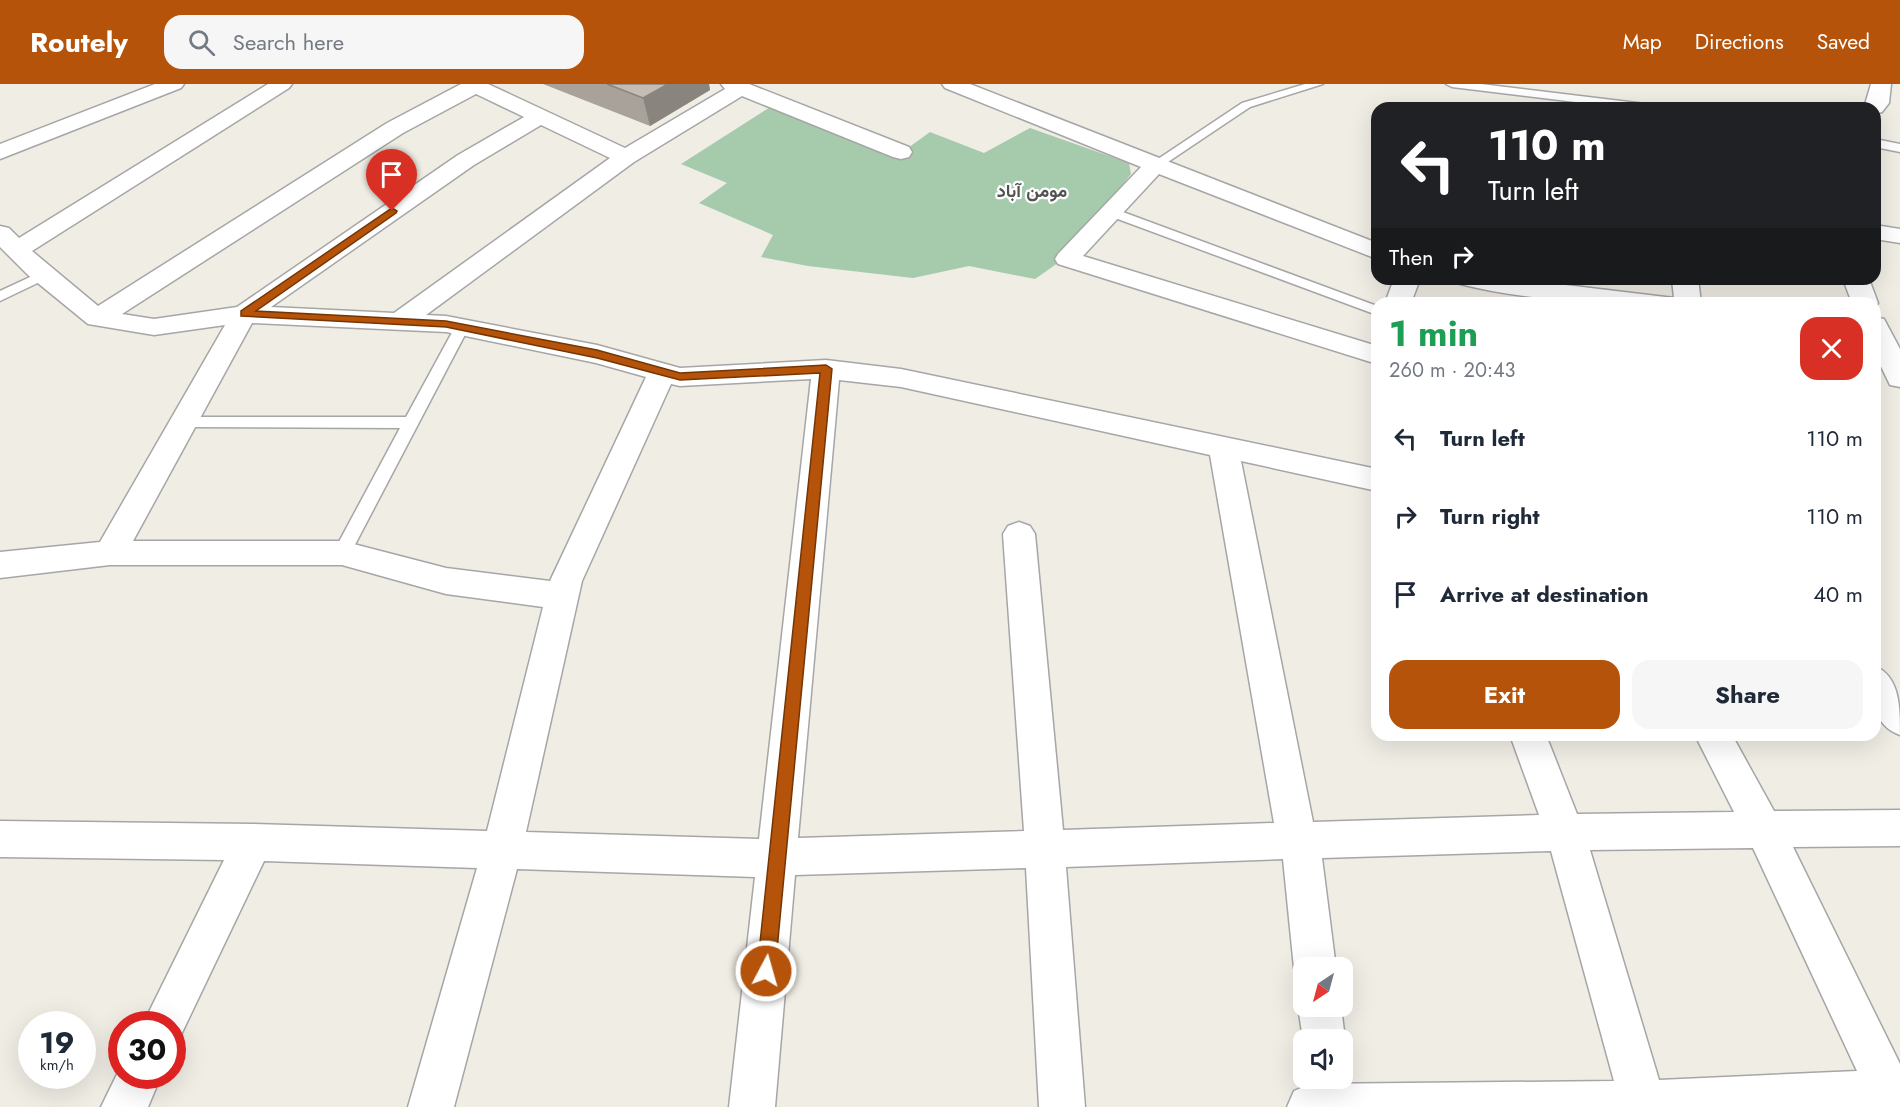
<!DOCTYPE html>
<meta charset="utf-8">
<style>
body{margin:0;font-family:Jost,Vazirmatn,sans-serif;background:#f6f6f7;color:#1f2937;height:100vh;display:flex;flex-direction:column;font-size:22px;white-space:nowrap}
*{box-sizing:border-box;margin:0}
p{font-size:20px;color:#747a83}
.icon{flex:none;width:33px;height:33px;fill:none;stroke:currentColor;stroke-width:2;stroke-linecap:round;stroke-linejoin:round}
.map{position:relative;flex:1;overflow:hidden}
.sheet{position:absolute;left:1371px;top:213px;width:510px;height:444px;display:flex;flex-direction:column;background:#fff;border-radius:18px;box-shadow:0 6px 24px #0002}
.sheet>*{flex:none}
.guide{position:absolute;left:1371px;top:18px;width:510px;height:183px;border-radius:18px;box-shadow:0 6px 24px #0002;background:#202124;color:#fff;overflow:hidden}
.needle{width:39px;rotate:216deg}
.buttons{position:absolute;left:1293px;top:873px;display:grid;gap:12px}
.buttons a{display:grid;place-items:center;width:60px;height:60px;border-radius:12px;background:#fff;box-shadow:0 6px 24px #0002;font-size:30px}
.speed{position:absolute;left:18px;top:927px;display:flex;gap:12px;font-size:30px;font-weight:700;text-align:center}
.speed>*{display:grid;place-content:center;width:78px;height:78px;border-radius:50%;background:#fff;box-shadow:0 6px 24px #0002;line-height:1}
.speed small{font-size:15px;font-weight:400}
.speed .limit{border:9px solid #d22;background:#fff;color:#111}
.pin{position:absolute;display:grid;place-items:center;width:51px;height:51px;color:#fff;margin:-62px -26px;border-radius:50% 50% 50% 0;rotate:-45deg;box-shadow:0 0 6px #0007}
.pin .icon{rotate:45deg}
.me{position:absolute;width:66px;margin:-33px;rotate:6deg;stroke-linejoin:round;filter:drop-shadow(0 0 4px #0008)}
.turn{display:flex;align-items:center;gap:21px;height:126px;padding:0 18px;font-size:27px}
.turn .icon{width:78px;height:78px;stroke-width:2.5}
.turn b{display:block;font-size:42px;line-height:51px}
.then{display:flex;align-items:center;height:57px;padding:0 18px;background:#0003;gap:12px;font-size:22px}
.round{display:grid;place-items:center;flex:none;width:63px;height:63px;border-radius:18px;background:#f6f6f7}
.head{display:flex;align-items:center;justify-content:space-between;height:102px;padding:0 18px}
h1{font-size:36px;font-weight:700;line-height:45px;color:#1e9e55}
.cta{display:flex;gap:12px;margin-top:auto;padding:12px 18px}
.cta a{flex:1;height:69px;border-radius:18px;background:#b45309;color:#fff;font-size:24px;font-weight:700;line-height:69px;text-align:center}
.cta a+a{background:#f6f6f7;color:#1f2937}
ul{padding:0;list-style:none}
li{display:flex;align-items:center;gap:18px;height:78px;padding:0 18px}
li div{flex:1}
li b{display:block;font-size:22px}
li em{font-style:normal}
header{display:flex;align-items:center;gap:36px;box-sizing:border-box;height:84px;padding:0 30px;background:#b45309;color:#fff}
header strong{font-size:28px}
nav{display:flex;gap:33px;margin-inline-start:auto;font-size:21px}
.search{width:420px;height:54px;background:#f6f6f7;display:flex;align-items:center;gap:15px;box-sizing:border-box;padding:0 21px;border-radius:18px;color:#747a83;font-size:22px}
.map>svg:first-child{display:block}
.cemetery{fill:#a6caac}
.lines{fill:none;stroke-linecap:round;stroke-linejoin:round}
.lane-casing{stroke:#a6a6a6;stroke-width:3}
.street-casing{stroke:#a6a6a6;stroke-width:3}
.lane{fill:#fff;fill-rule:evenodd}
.street{fill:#fff;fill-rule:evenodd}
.wall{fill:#a9a29b}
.shaded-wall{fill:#8a847e}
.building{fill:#c5bcb4;stroke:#8a847e;stroke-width:1.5}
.route{fill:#b45309;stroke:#753606;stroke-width:1.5}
.labels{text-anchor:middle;stroke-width:4.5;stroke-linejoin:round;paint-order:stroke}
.far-district-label{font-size:18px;font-weight:bold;fill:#525252;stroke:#fff}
</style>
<header>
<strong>Routely</strong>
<div class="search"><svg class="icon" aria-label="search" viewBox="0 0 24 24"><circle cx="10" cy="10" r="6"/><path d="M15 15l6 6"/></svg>Search here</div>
<nav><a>Map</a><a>Directions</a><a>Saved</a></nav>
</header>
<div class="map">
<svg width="1900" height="1023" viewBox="0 0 1900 1023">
<rect width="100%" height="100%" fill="#f0ede5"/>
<!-- cemetery -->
<path class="cemetery" d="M778,18l123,51 29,-21 54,21 46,-25 99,35 2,11 -66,84 -30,21 -66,-13 -56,12 -105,-12 -47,-9 12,-22 -74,-32 28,-20 -46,-19z"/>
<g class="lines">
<!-- lane casing -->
<g class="lane-casing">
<path id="lane" d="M1305,0h18l-73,23 -91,61 -4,1 -6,-4 93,-62z
M1446,0h35l173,21 6,3h-35l-173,-21z
M1875,55l25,5v8l-25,-5z
M1112,124l265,98v9l-270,-100 -1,-3 1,-3z
M43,187l5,1 2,3 -2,3 -48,23v-10z
M462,238l7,5 -121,231 -6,2 -6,-2 -3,-5 67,-125 -216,-1 -6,-1 -2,-4 2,-4 6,-1h222l49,-90z"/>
</g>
<!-- street casing -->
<g class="street-casing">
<path id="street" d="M155,0h29l-3,4 -181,71v-15z
M268,0h24l-3,4 -257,163 66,55 289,-183 74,-39h27l137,64 100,-59 -4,-5h28l160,63 3,5 -3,5 -8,2 -8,-2 -151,-61 -108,66 -208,153 20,1 151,29 83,23 146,-8 75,9 476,100v22l-136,-30 72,361 226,-7 -29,-80h36l31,79 157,-2 -39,-77h37l42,76 126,-1v36l-107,1 107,217v43h-613l7,-16 16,-7 304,-3 -63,-230 -229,7 14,110h-32v16l-4,-1 -6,-15 -11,-109 -217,8 19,240h-46l-13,-239 -231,7 -20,232h-46l26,-230 -238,-8 -63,238h-46l69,-239 -213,-7 -85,178 -7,3v-18h-29l81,-164 -224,-3v-36l253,3 234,7 56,-224 -97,-13 -104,-29h-232l-110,13v-26l100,-10 125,-217 -71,10 -66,-11 -60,-49 -28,-28v-21l9,2 10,10zM476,10l48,23 -66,38 -221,152 -83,12 -32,-5 281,-181zM541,41l69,33 -216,155 -123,-6 203,-142zM252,239l194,9 150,31 50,14 -96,204 -104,-13 -104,-27h-209zM811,295l-52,460 -233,-7 56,-251 89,-197 9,2zM839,296l62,7 309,68 64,368 -211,7 -28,-296 -5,-8 -11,-4 -11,4 -5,8 21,297 -226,7zM1753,764l104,223 -198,9 -69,-230z
M942,0h28l407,159v16l-218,-85 -76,82 294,90v18l-319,-100 -3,-5 3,-5 83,-87 -196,-79z
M1871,0h20l-2,19 -7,9 -7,2v-6h-11z
M1875,141l25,4v14l-25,-4z
M1394,195h26l-9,24h-26z
M1456,195h60l158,19 -2,-19h26l3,24c-81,0 -162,1 -241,-19z
M1843,195h26l9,24 -3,4v-4h-23z
M1875,233l9,2 16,30v38l-10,-2 -15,-31z
M1875,582c25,11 25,41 25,69 -32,-12 -25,-41 -25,-69z
M1304,908v14h37l4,34 -3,6v-6h-38v6l-6,-40z
M122,980v12h39l-13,31h-47z"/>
</g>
<!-- lane -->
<use href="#lane" class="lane"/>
<!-- street -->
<use href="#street" class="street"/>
</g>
<!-- wall -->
<path class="wall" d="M543,0h166l1,6 -60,36z"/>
<!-- shaded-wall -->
<path class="shaded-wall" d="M668,0h41l1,6 -60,36 -7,-28z"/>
<!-- building -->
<path class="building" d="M607,0h61l-25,14z"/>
<!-- route -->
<path class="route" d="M392,124l5,3 -1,2 -140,98 190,10 151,29 83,23 146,-8 6,4 -57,602 -3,6 -6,3 -6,-3 -3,-6 63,-598 -140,7 -83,-22 -151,-31 -205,-11v-5z"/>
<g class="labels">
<!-- far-district labels -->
<g class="far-district-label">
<text x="1032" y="113">مومن آباد</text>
</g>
</g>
</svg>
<div class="buttons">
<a><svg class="needle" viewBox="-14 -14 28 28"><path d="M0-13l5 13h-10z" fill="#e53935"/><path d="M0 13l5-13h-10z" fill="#747a83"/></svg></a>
<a><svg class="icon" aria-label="sound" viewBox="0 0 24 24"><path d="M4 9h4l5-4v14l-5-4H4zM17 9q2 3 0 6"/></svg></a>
</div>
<div class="speed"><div>19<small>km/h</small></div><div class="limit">30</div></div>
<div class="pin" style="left:392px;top:127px;background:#d93025"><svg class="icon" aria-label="arrive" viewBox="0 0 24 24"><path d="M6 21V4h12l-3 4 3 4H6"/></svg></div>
<svg class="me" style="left:766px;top:887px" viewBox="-20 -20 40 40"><circle r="17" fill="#b45309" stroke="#fff" stroke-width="3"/><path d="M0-11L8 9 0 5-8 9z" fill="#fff"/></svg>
<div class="guide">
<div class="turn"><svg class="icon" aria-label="left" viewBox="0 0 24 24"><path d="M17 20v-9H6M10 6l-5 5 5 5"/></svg><div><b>110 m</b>Turn left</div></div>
<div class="then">Then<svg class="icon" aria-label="right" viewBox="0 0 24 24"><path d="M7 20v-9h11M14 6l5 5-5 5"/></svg></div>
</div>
<section class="sheet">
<div class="head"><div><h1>1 min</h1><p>260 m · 20:43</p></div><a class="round" style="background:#d93025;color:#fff"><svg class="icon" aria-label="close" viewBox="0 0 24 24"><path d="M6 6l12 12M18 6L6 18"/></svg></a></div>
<ul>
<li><svg class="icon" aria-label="left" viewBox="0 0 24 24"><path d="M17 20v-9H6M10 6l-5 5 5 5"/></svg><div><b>Turn left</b></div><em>110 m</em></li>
<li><svg class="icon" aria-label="right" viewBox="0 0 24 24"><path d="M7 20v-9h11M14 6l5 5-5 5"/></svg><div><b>Turn right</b></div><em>110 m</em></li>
<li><svg class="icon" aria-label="arrive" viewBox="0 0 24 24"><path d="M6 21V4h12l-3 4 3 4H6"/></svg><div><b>Arrive at destination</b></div><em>40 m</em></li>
</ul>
<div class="cta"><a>Exit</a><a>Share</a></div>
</section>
</div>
